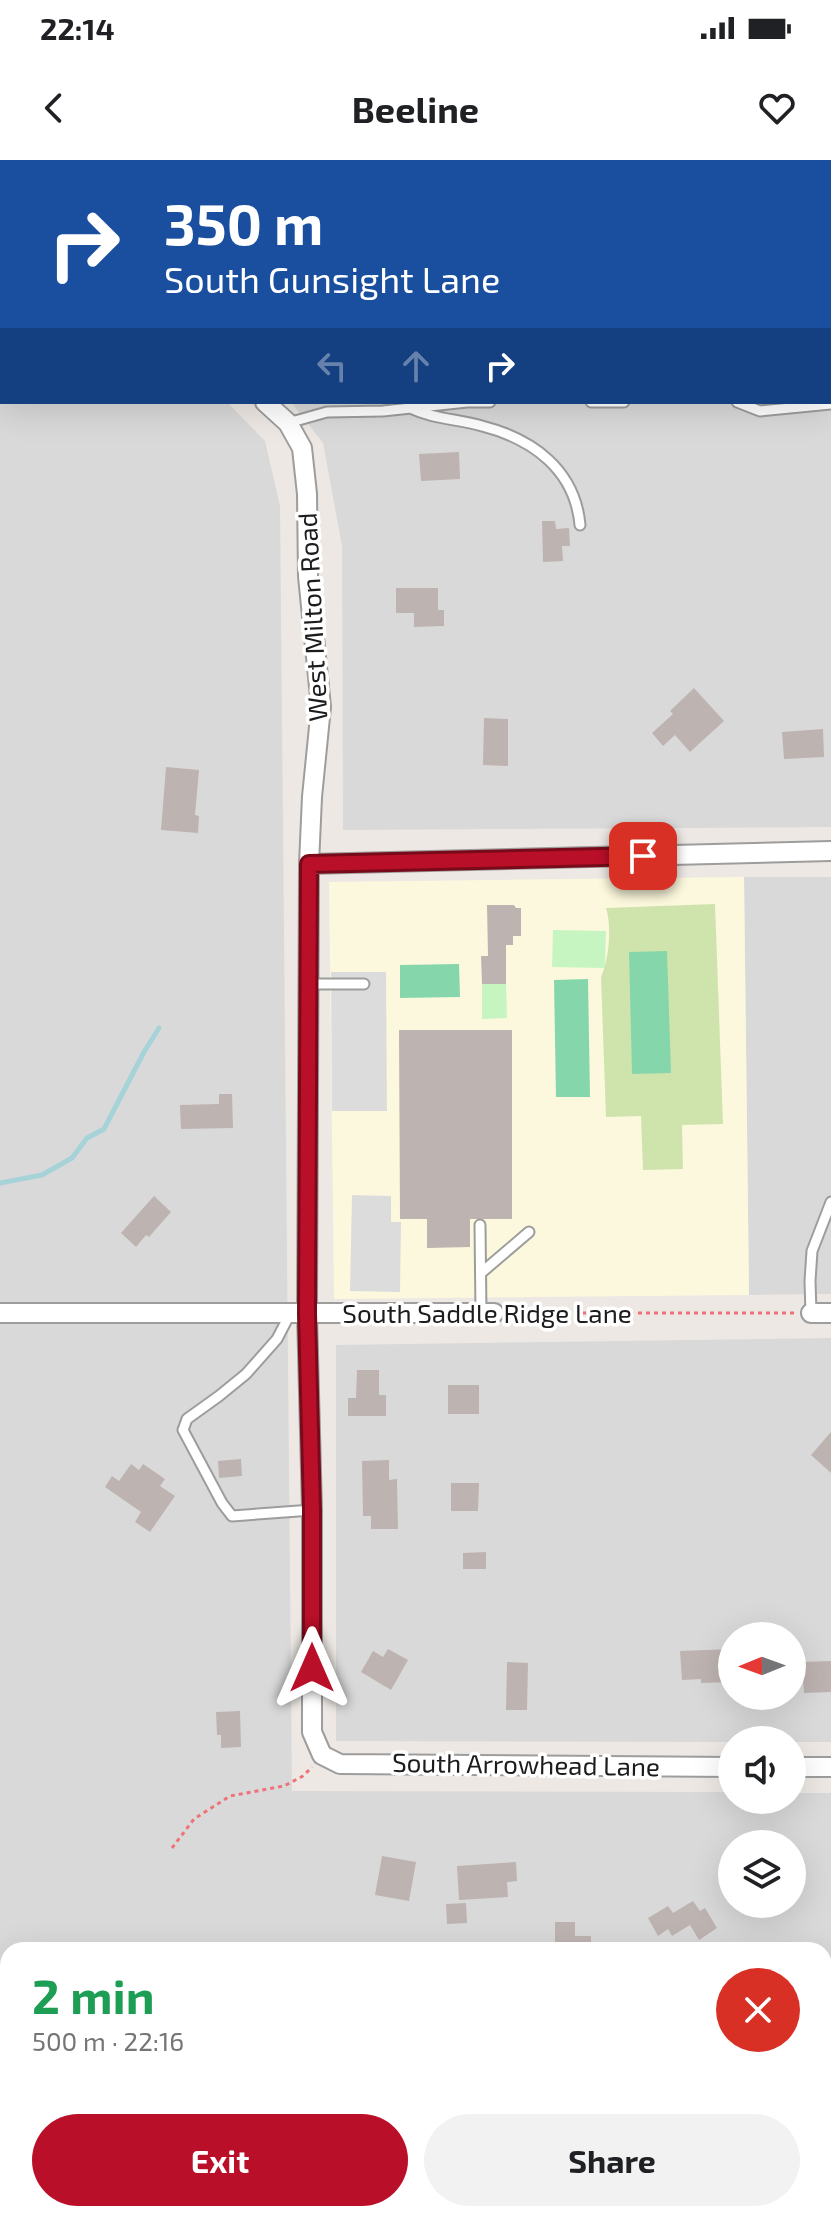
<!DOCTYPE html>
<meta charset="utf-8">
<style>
body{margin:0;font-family:"Exo 2",sans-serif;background:#f2f2f2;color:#202124;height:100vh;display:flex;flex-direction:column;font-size:30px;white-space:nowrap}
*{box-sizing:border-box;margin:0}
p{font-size:26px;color:#757577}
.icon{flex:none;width:44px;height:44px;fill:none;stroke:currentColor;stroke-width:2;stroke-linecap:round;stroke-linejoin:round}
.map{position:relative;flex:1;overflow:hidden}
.drawer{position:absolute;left:0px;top:1782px;width:832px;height:280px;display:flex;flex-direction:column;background:#fff;border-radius:24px 24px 0 0;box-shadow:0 8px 32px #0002}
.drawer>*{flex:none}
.hud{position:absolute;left:0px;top:0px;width:832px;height:244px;box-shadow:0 8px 32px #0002;background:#1a4fa0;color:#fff;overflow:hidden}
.needle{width:52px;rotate:269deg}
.tools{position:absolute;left:718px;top:1462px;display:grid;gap:16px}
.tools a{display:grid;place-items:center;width:88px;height:88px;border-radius:50%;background:#fff;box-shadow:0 8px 32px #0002;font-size:40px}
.pin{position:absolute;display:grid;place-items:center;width:68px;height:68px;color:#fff;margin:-34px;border-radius:16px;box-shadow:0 4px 12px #0006}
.me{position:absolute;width:88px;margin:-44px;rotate:0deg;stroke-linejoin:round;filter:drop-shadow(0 0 6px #0008)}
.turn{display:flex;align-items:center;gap:28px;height:168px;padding:0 32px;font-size:36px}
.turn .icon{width:104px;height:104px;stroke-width:2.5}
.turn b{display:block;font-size:56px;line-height:68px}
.lanes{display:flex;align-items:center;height:76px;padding:0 32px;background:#0003;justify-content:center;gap:40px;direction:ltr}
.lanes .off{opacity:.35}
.round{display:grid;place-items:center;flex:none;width:84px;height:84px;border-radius:42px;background:#f2f2f2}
.headline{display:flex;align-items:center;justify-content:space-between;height:136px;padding:0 32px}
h1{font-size:48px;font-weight:700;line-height:60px;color:#1e9e55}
.primary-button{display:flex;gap:16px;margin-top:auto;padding:16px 32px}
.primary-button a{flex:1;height:92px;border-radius:48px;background:#ba0f28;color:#fff;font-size:32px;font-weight:700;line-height:92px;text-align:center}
.primary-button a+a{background:#f2f2f2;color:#202124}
.status{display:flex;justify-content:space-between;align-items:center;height:56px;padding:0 40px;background:#fff;direction:ltr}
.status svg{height:22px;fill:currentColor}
header{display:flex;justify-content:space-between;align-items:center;height:104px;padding:0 32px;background:#fff;font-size:36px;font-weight:700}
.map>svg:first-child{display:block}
.residential{fill:#dad9da;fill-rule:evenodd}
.education{fill:#fcf8dd}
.grass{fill:#cfe4ac}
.park{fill:#c6f5c2}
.pitch{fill:#86d6ac}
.parking{fill:#dcdcdc}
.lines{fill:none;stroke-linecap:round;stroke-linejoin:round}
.stream{stroke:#a6d3d8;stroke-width:5}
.building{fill:#bdb3b0}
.service-casing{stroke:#9d9d9d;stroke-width:13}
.minor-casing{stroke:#9d9d9d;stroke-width:22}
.path{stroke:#ee7277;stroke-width:3;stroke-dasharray:4 4;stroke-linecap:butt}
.service{stroke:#fff;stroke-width:9}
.minor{stroke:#fff;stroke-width:18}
.route-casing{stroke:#790a1a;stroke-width:20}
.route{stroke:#ba0f28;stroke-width:14}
.labels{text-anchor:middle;stroke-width:7;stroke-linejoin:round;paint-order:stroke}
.street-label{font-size:26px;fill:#1c1c1c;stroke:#fff}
</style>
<div class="status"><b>22:14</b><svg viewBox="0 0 49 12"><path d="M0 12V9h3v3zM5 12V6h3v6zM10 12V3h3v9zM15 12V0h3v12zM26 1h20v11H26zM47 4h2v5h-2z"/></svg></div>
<header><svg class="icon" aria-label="back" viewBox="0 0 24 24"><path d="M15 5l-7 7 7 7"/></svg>Beeline<svg class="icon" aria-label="heart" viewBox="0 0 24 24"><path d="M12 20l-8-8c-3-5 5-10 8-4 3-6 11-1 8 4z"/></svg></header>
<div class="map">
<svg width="831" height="2062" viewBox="0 0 831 2062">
<rect width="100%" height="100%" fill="#ede8e3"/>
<!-- residential -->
<path class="residential" d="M0,0h267l-1,2h-264v240h225l38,39 15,65 12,1285 440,1v8h60v-7h39v429h-515v-6h-316zM732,1684h60v60h-60zM8,1790h816v264h-816z
M308,0h523v667l-488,3 -1,-284 -19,-103 -32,-41h539v-240h-522z
M744,717h87v417l-82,1z
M831,1178v404h-39v-2h-60v2l-396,-1v-396zM732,1476h60v60h-60z"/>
<!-- education -->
<path class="education" d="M744,717l5,418 -415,4 -5,-417z"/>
<!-- grass -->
<path class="grass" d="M715,744l8,220 -41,1 1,44 -40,1 -2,-54 -35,1 -5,-140c8,-18 11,-50 5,-69z"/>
<!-- park -->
<path class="park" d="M553,770l53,1 -1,37 -53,-1z
M482,824h24l1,34 -25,1z
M316,2056v6h-316v-6z"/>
<!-- pitch -->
<path class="pitch" d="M667,791l4,122 -39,1 -3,-122z
M459,804l1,33 -60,1v-33z
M588,819l2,118h-34l-2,-117z"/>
<!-- parking -->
<path class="parking" d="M331,812h55l1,139h-55z
M352,1035l39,1v26h10l-1,70 -50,-1z"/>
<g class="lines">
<!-- stream -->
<path class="stream" d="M0,1023l42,-8 30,-17 15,-20 17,-9 40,-77 15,-24"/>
</g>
<!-- building -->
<path class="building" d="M459,292l1,27 -39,2 -2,-27z
M542,361h13l1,8 13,-1 1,18h-8l1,15 -20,1z
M396,428h42v22h6v16l-30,1v-14h-18z
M694,528l30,33 -34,31 -15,-17 -12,11 -11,-13 21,-19 -3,-3z
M484,558l24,1v47l-25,-1z
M823,569l1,28 -40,2 -2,-27z
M166,607l33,3 -4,45 4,1 -1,17 -37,-3z
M487,745h27l2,3h5v28h-8v9h-7v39h-24l-1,-28h7z
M399,870h113v189h-42v28l-43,1v-29h-27z
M219,934h13l1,34 -52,1 -1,-24 39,-1z
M154,1036l17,16 -22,25 -3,-2 -10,12 -15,-14z
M357,1210h22v25h7v21h-38v-18h8z
M448,1225h31v29h-31z
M831,1272v41l-20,-18z
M241,1299l1,17 -23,2 -1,-17z
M389,1300v20l8,-1 1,50h-27v-13h-8l-1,-55z
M131,1304l8,6 4,-6 22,15 -5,7 15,10 -25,36 -15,-10 6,-10 -36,-25 7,-11 7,5z
M451,1323h28l-1,28h-27z
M486,1392v17h-23v-16z
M388,1489l20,11 -17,30 -30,-18 12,-21 10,6z
M732,1489v33l-31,1v-4l-19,1 -2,-29z
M831,1501v31l-27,1 -2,-31z
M507,1502l21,1 -1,47h-21z
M240,1551l1,36 -20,1v-13h-4l-1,-23z
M382,1696l34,6 -7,39 -34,-6z
M516,1702l1,19 -10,1 1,15 -49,3 -2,-34z
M693,1741l7,10 5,-3 12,20 -18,12 -9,-15 -18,11 -4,-7 -10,7 -10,-18 20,-12 5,7z
M466,1743l1,20 -20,1 -1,-20z
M555,1762h20v14h16v14h-36z"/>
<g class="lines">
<!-- service casing -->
<g class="service-casing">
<path id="service" d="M162,2v-2
M591,242h33
M737,242l23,9 71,-7
M410,248c23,11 48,11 72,18 51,13 93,44 98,99
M288,263l39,-11 56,-1 84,-9h23
M308,824h56
M480,1065l1,88
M481,1113l48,-41
M811,1153l-1,-32 2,-30 19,-49
M290,1154l-13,25 -31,35 -27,22 -32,23 -4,11 39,73 10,13 80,-6"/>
</g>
<!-- minor casing -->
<g class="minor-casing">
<path id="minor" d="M293,2v-2
M265,242l23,21 14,25 5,46 1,82 13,131 -9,90 -3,67 -2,450 5,196v222l10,23 18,9 392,3
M309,704l522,-13
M0,1153h494
M811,1153h20
M792,1607h39
M824,2030l7,1
M628,2062l159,-3 2,-5"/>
</g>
<!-- path -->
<path class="path" d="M510,1153h284
M172,1688l22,-29 36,-23 54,-10 19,-10 9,-9"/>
<!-- service -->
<use href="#service" class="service"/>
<!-- minor -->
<use href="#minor" class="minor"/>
</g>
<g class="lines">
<!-- route casing -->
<g class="route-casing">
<path id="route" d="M312,1508v-158l-5,-196 2,-450 334,-8"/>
</g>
<!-- route -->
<use href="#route" class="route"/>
</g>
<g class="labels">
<!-- street labels -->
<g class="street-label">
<text transform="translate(313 457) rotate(-93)" y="9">West Milton Road</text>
<text x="487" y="1163">South Saddle Ridge Lane</text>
<text transform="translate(526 1605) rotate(1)" y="9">South Arrowhead Lane</text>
</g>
</g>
</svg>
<div class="tools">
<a><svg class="needle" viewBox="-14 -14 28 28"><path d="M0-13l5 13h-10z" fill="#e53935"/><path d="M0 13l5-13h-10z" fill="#757577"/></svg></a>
<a><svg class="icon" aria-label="sound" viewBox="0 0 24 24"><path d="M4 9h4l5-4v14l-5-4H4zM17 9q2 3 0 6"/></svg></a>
<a><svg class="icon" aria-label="layers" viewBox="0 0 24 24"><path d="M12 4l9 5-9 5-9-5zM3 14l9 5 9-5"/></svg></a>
</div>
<div class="pin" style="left:643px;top:696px;background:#d93025"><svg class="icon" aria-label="arrive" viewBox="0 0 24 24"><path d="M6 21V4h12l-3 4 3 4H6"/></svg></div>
<svg class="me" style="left:312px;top:1508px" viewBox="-20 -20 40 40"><path d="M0-17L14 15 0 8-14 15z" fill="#ba0f28" stroke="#fff" stroke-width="4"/></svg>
<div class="hud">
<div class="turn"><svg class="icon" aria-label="right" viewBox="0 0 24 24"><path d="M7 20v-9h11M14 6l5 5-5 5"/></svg><div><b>350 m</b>South Gunsight Lane</div></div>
<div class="lanes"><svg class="icon off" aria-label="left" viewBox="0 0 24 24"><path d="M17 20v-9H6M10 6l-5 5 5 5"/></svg><svg class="icon off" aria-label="ahead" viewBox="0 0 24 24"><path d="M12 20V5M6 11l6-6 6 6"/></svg><svg class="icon" aria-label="right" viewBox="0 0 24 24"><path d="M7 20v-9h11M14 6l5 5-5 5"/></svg></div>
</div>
<section class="drawer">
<div class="headline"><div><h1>2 min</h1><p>500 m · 22:16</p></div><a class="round" style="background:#d93025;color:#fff"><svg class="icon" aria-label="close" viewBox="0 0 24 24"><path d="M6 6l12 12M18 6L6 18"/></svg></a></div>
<div class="primary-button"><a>Exit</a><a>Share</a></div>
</section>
</div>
